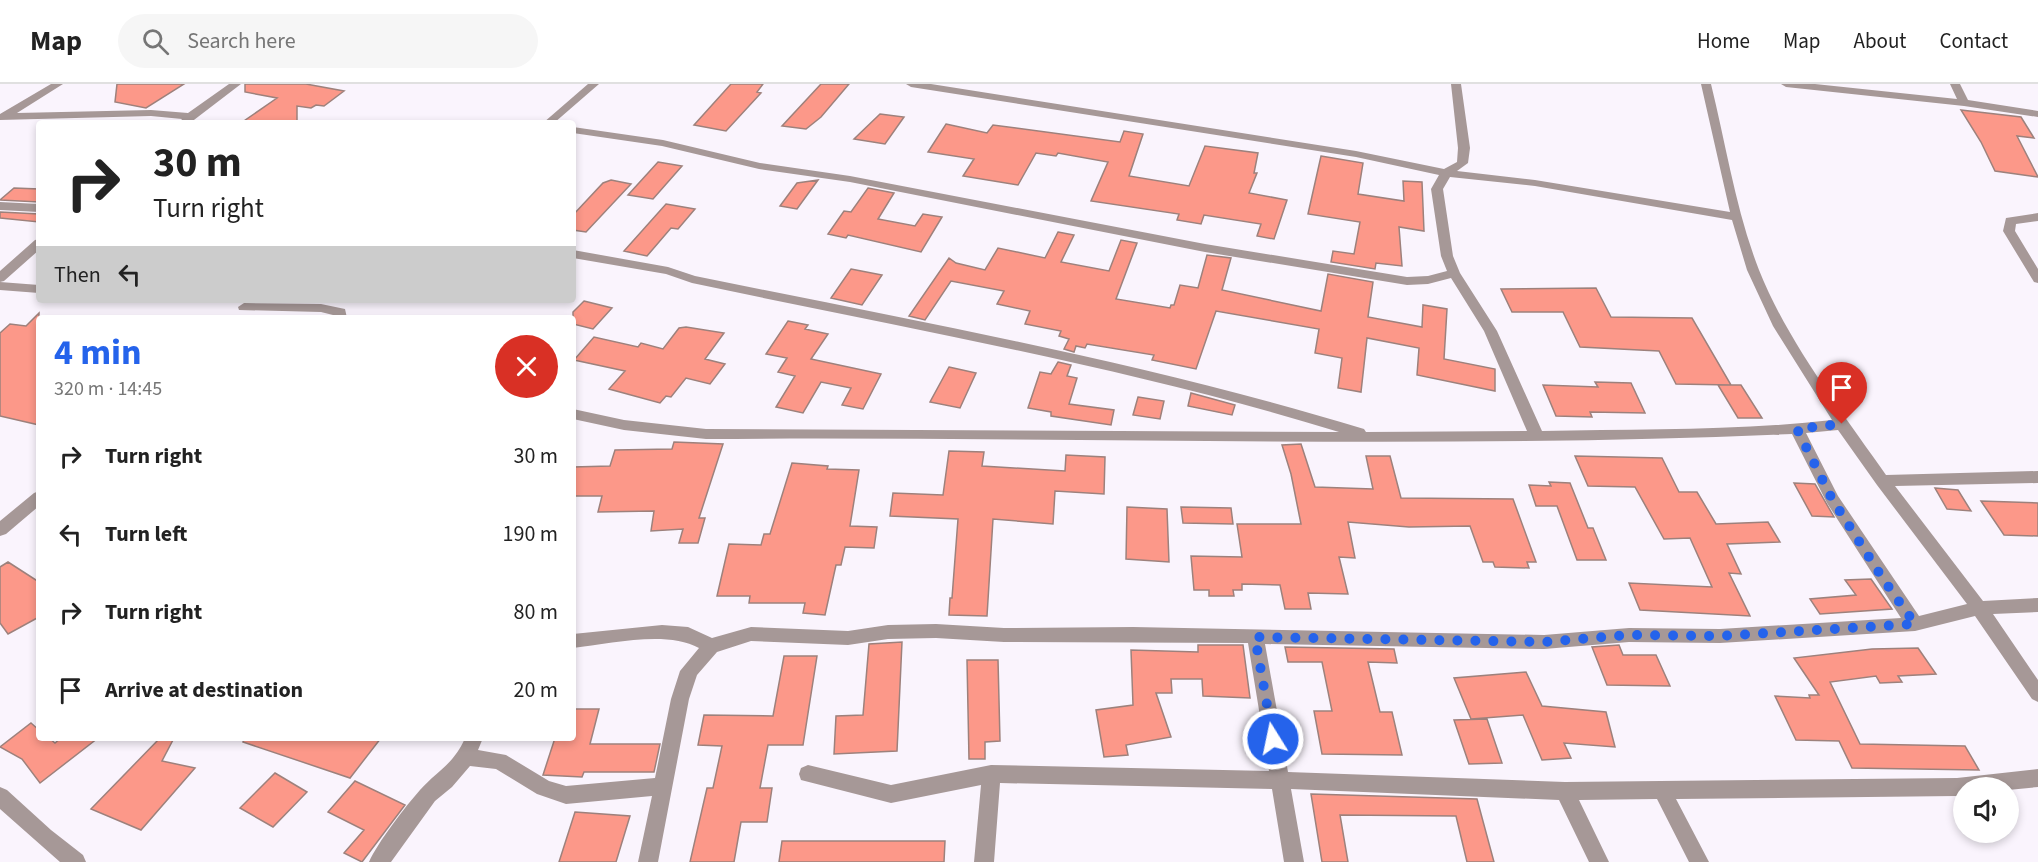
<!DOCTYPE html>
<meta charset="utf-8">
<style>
body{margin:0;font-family:"Source Sans 3",sans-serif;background:#f6f6f6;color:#222;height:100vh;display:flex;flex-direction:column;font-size:22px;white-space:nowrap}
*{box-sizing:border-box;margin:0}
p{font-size:20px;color:#767676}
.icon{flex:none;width:33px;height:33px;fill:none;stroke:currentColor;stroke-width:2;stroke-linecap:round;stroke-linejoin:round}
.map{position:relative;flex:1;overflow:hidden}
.drawer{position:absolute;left:36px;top:231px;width:540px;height:426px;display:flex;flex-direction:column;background:#fff;border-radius:6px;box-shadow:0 3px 9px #0003}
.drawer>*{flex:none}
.hud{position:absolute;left:36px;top:36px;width:540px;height:183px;border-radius:6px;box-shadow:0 3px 9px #0003;background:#fff;color:#222;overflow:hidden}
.controls{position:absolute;left:1953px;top:693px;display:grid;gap:12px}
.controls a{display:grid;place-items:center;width:66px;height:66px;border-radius:50%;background:#fff;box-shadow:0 3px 9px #0003;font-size:30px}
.pin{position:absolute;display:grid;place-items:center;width:51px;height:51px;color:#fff;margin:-62px -26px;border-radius:50% 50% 50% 0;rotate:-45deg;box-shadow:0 0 6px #0007}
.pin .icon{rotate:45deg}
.me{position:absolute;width:66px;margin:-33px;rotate:350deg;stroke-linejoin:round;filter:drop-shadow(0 0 4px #0008)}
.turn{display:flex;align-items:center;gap:21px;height:126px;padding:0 18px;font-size:27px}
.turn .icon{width:78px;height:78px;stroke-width:2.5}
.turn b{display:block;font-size:42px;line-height:51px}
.then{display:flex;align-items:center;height:57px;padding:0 18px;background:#0003;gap:12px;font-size:22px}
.round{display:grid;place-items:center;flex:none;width:63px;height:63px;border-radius:32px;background:#f6f6f6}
.summary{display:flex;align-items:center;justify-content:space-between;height:102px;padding:0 18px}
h1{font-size:36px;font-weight:700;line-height:45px;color:#2563eb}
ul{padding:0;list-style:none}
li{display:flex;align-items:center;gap:18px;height:78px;padding:0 18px}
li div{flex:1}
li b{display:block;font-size:22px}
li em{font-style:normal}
header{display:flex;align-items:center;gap:36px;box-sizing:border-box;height:84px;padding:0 30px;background:#fff;border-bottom:2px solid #e0e0e0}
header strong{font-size:28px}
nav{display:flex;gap:33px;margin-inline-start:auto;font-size:21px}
.search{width:420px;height:54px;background:#f6f6f6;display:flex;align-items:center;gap:15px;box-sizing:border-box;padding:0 21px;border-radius:33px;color:#767676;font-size:22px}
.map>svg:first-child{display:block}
.building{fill:#fc9889;stroke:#9d817c;stroke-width:1.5}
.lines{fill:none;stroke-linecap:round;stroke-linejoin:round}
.minor{fill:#a69897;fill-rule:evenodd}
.route{stroke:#2563eb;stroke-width:10;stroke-dasharray:0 18}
</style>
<header>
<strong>Map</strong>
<div class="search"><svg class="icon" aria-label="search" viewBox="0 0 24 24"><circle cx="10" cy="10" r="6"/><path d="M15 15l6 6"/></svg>Search here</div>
<nav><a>Home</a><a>Map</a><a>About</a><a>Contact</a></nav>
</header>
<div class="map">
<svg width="2038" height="778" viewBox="0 0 2038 778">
<rect width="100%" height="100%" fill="#faf4fd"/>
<!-- building -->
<path class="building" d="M117,0h67l-38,24 -31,-6z
M245,0h61l38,7 -20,15 -8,-1 -5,3 -14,-2v17h-56l36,-25 -32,-6z
M731,0h32l-6,8 4,1 -35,38 -32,-6z
M821,0h28l-28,33 -15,12 -24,-3z
M1961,26l60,7 13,21 -17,-2 21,41 -43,-6 -14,-29z
M880,30l24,3 -19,27 -31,-5z
M946,40l41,9 6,-8 127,17 4,-11 19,3 -14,42 60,10 16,-40 53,7 -4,20h3l-8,20 38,7 -13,39 -17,-3 4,-12 -57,-9 -3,9 -24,-4 2,-6 -88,-13 17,-39 -50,-9 -2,3 -20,-3 -18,32 -55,-9 11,-17 -46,-7z
M1321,72l42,7 -5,31 46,7 -1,-20 19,1 2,49 -25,-4 3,39 -26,-3 -1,6 -44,-7 2,-11 21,3 6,-32 -52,-8z
M658,78l24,4 -29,33 -25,-4z
M611,96l20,4 -45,48 -13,-2v-15l30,-32z
M818,96l-21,29 -17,-3 17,-23z
M14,104l25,1v13l-39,-2z
M868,104l26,5 -16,26 37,7 8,-12 19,3 -21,35 -73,-17 -2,3 -18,-4 16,-23 7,1z
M666,120l29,5 -17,20 -7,-1 -24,28 -23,-5z
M0,128l39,2v8l-39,-4z
M1058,148l16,3 -13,27 48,9 12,-31 16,3 -21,56 54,9 1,-3h3l6,-20 18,3 9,-33 24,3 -9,32 99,21 7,-37 45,8 -5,35 54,10 1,-22 24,4 -3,50 51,10v22l-78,-16 2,-27 -52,-10 -6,54 -23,-4 4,-30 -27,-5 4,-24 -103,-18 -20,58 -44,-9 2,-5 -67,-11 -2,4 -9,-2 -2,6 -10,-3 5,-10 -10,-3 2,-5 -36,-7 5,-13 -33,-7 7,-13 -53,-10 -26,39 -16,-4 40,-58 7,5 29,7 13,-22 47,10z
M851,185l31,6 -20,30 -31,-7z
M1596,204l15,29 81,1 39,67 -55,-1 -17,-33 -79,-4 -17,-35h-51l-11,-23z
M584,217l28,7 -19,21 -20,-5v-12z
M39,229v112l-39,-9v-83l10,-9 16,2z
M788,237l20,4 -3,4 23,5 -17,25 70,15 -18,35 -21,-4 9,-17 -30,-6 -18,31 -27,-6 19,-31 -17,-4 9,-14 -21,-4z
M686,243l38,6 -19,26 20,5 -15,20 -24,-6 -15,19 -5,-1 -6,7 -51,-14 16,-18 -51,-11 20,-23 44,10 3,-4 22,6 16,-21z
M1058,278l13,3 -4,11 10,2 -8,26 45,6 -3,15 -60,-9v-4l-23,-4 12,-36 11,2z
M949,283l27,6 -16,35 -30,-6z
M1595,298l36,1 14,30 -55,-1 2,5 -36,-1 -13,-31 55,2z
M1718,301h23l21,33h-24z
M1191,309l44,12 -3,10 -44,-9z
M1138,313l26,4 -4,18 -27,-4z
M674,358l49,2 -24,74h6l-7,25h-19l4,-14 -32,2 3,-20 -56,1 4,-16h-29v-29l37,-1 5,-16 57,-1z
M1301,360l14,43 58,2 -7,-33h24l11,42 112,1 23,63h-9l2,6 -34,-1 -2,-5h-10l-13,-36 -61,1 -61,-5 7,36 -16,-1 9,37 -40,-1 3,16h-26l-5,-24 -38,-1v6h-9l1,6h-25v-6h-15l-3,-34 51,1 -5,-33h64l-10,-50 -9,-29z
M949,367l35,1 -2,14 83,5 1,-16 39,2 -1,37 -49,-3 -2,33 -60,-5 -6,97 -38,-1 1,-17h2l6,-79 -68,-3 3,-23 50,2z
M1575,372l87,2 17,34h18l19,32 52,-2 12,20 -53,2 14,30 -12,-1 21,43 -110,-6 -11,-27 83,4 -22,-49 -26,1 -29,-52 -47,-1z
M792,379l36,3 -1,3 32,1 -9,56 27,1 -3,21 -29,-1 -4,18h-5l-11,50 -22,-2 2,-10h-56l1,-7h-33l12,-52 32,1 3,-11h6z
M1549,398l21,1 18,45h5l13,32h-29l-20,-54h-21l-7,-21 22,1z
M1794,399l21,1 19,33 -22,-1z
M1935,404l23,2 13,21 -24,-2z
M1981,417l57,2v33l-34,-1z
M1127,423l40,2 2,53 -43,-3z
M1181,423l50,1 2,16 -50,-1z
M8,478l31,20v35l-31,17 -8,-11v-56z
M1871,495l21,30 -72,5 -10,-15 46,-4 -11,-15z
M902,558l-5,109 -63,3 2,-38 27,-1 6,-71z
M1198,561h45l7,53 -47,-2 -1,-17h-31l1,14h-16l15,44 -45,8 2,10 -24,2 -8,-47 37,-5 -2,-55 67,2z
M1619,561l4,10h33l14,31 -63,-1 -15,-38z
M1285,563l109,2 3,14 -29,-1 12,50h12l10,43 -80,-1 -8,-43h18l-10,-49h-34z
M1918,564l18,26 -38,2 4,6 -22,1 -4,-7 -46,6 30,62 105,2 14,24 -127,-2 -13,-27 -43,-1 -21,-44 35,2 -1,-3h10l-25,-37 78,-9z
M784,572h33l-14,89h-35l-8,43h12l-5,34h-26l-7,40h-44l17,-74h6l9,-42 -24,-1 6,-30 69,1z
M967,576h31l2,81 -15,1v17h-16z
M1526,588l16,34 64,6 9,35 -51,-4 7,15 -29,2 -19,-45 -52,4 -17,-41z
M573,625h26l-9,35h70l-6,28h-70l-2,5 -39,-2 12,-37h18z
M1487,635l15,44 -33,1 -15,-44z
M31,639l8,7v8h10l6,5 6,-5h37l-58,45 -18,-24 -22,-12z
M160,654h14l-12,23 33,7 -54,62 -50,-21z
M244,654l37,1 100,-1 -31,40 -107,-36z
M275,689l32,19 -34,35 -33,-19z
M355,697l50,24 -43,57 -18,-9 20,-23 -36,-18z
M1311,710l166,5 17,63h-27l-11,-46 -116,-1 8,47h-26z
M575,728l55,4 -14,46h-57z
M782,757h163l-1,21h-165z"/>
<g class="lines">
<!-- minor -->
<path class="minor" d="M51,0h12l-46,29 134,-3 37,3 41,-29h12l-51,39h-11l3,-4 -31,-3 -151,4v-6z
M588,0h11l-45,39h-11z
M906,0h25l425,67 88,18 13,-7 1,-14 -7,-64h10l9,64 -2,15 -11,8 78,9 195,32 -29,-128h10c15,61 25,127 48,186 27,69 84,144 127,205l152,-4v12l-143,3 88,115 55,-3v14l-45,2 45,66v22l-6,-3 -57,-83 -60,15 -195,12 -91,-1 -85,7 -279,-5 23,128 277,10 392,-4 81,-9v18l-30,3v-2h-44v7l-7,1 -281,3 33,63h-20l-32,-63 -78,1 30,62h-20l-30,-62 -268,-11 13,73h-20l-12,-73 -272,-6 -6,79h-20l7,-77 -90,18 -90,-23 -2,-6 2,-6 7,-3 83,20 100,-20 278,6 -21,-128 -244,-1 -68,-4 -48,1 -40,6 -97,-4 -34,11 -20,23 -8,24 -31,163h-20l14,-66 -86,8 -29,-10 -41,-25 -26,-3 -18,21 -17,14 -44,61h-22c9,-20 36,-55 51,-72 17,-19 34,-26 45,-52h18l-5,12 28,5 43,26 17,5 89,-8 16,-79 9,-28 19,-23c-33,-18 -89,-4 -126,0v-14l89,-9 26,2 24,11 39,-11 97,4 40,-6 48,-1 68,4 129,-1 411,8 85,-7 91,1 181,-11 -74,-115 -35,-69c-362,16 -724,2 -1086,5l-82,-9 -51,-11v-10l51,11 82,9 633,3c-211,-65 -431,-103 -647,-149l-26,-9 -93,-16v-8l95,17 27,9c224,46 450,86 669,153l2,3 161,-1 -43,-100 -33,-53 -23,6 -21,1 -202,-33 -355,-70 -91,-13 -97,-23 -89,-13v-6l90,13 97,23 90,13 355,68 202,33 21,-1 19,-5 -6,-15 -10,-67 8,-14 -83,-18 -445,-70zM1450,93l85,9 197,34 15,50 26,56 59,94c-96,11 -194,9 -290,11l-45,-100 -37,-58 -7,-17 -10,-67zM1838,346l39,55 90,119 -48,12 -81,-120 -32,-63z
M1781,0h34l142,15 -7,-15h10l8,16 70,11v6l-74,-11 -178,-19z
M0,118l39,2v8l-39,-2z
M2038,129v8l-22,3 -1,7 23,38v14l-4,-1 -31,-51 3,-13z
M39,155v11l-35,31 -4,1v-11l35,-31z
M0,198l39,3v8l-39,-3z
M244,219l77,1 24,5 2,9h-14v-3l-12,-3 -82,-2 -1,-3z
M39,407v15l-33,28 -6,2v-15l34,-28z
M0,703l7,3 44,40 32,25 3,7h-26l-60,-53z"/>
</g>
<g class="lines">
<!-- route -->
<path class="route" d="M1273,655l-18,-102 290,5 84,-7 91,1 195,-12 -32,-45 -51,-80 -35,-70 45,-5"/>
</g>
</svg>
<div class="controls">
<a><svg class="icon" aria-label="sound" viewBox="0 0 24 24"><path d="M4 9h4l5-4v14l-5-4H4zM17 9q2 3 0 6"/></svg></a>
</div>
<div class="pin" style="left:1842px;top:340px;background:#d93025"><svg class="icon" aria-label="arrive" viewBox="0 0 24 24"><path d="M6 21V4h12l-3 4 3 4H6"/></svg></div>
<svg class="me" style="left:1273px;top:655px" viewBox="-20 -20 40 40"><circle r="17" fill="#2563eb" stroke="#fff" stroke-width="3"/><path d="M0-11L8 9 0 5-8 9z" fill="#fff"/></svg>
<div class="hud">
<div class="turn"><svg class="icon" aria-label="right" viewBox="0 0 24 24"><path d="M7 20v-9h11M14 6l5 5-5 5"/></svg><div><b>30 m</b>Turn right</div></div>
<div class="then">Then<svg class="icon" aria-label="left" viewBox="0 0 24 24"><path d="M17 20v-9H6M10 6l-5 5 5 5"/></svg></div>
</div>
<section class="drawer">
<div class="summary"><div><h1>4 min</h1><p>320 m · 14:45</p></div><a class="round" style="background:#d93025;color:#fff"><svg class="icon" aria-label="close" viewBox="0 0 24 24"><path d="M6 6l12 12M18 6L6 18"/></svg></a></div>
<ul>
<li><svg class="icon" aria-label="right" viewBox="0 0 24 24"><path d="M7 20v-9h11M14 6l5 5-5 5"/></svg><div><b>Turn right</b></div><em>30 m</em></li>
<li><svg class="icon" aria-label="left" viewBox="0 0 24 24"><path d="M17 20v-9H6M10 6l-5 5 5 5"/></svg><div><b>Turn left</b></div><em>190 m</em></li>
<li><svg class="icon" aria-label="right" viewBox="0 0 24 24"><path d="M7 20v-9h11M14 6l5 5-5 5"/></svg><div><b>Turn right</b></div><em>80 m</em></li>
<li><svg class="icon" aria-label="arrive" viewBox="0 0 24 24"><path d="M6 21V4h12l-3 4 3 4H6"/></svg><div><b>Arrive at destination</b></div><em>20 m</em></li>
</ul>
</section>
</div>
